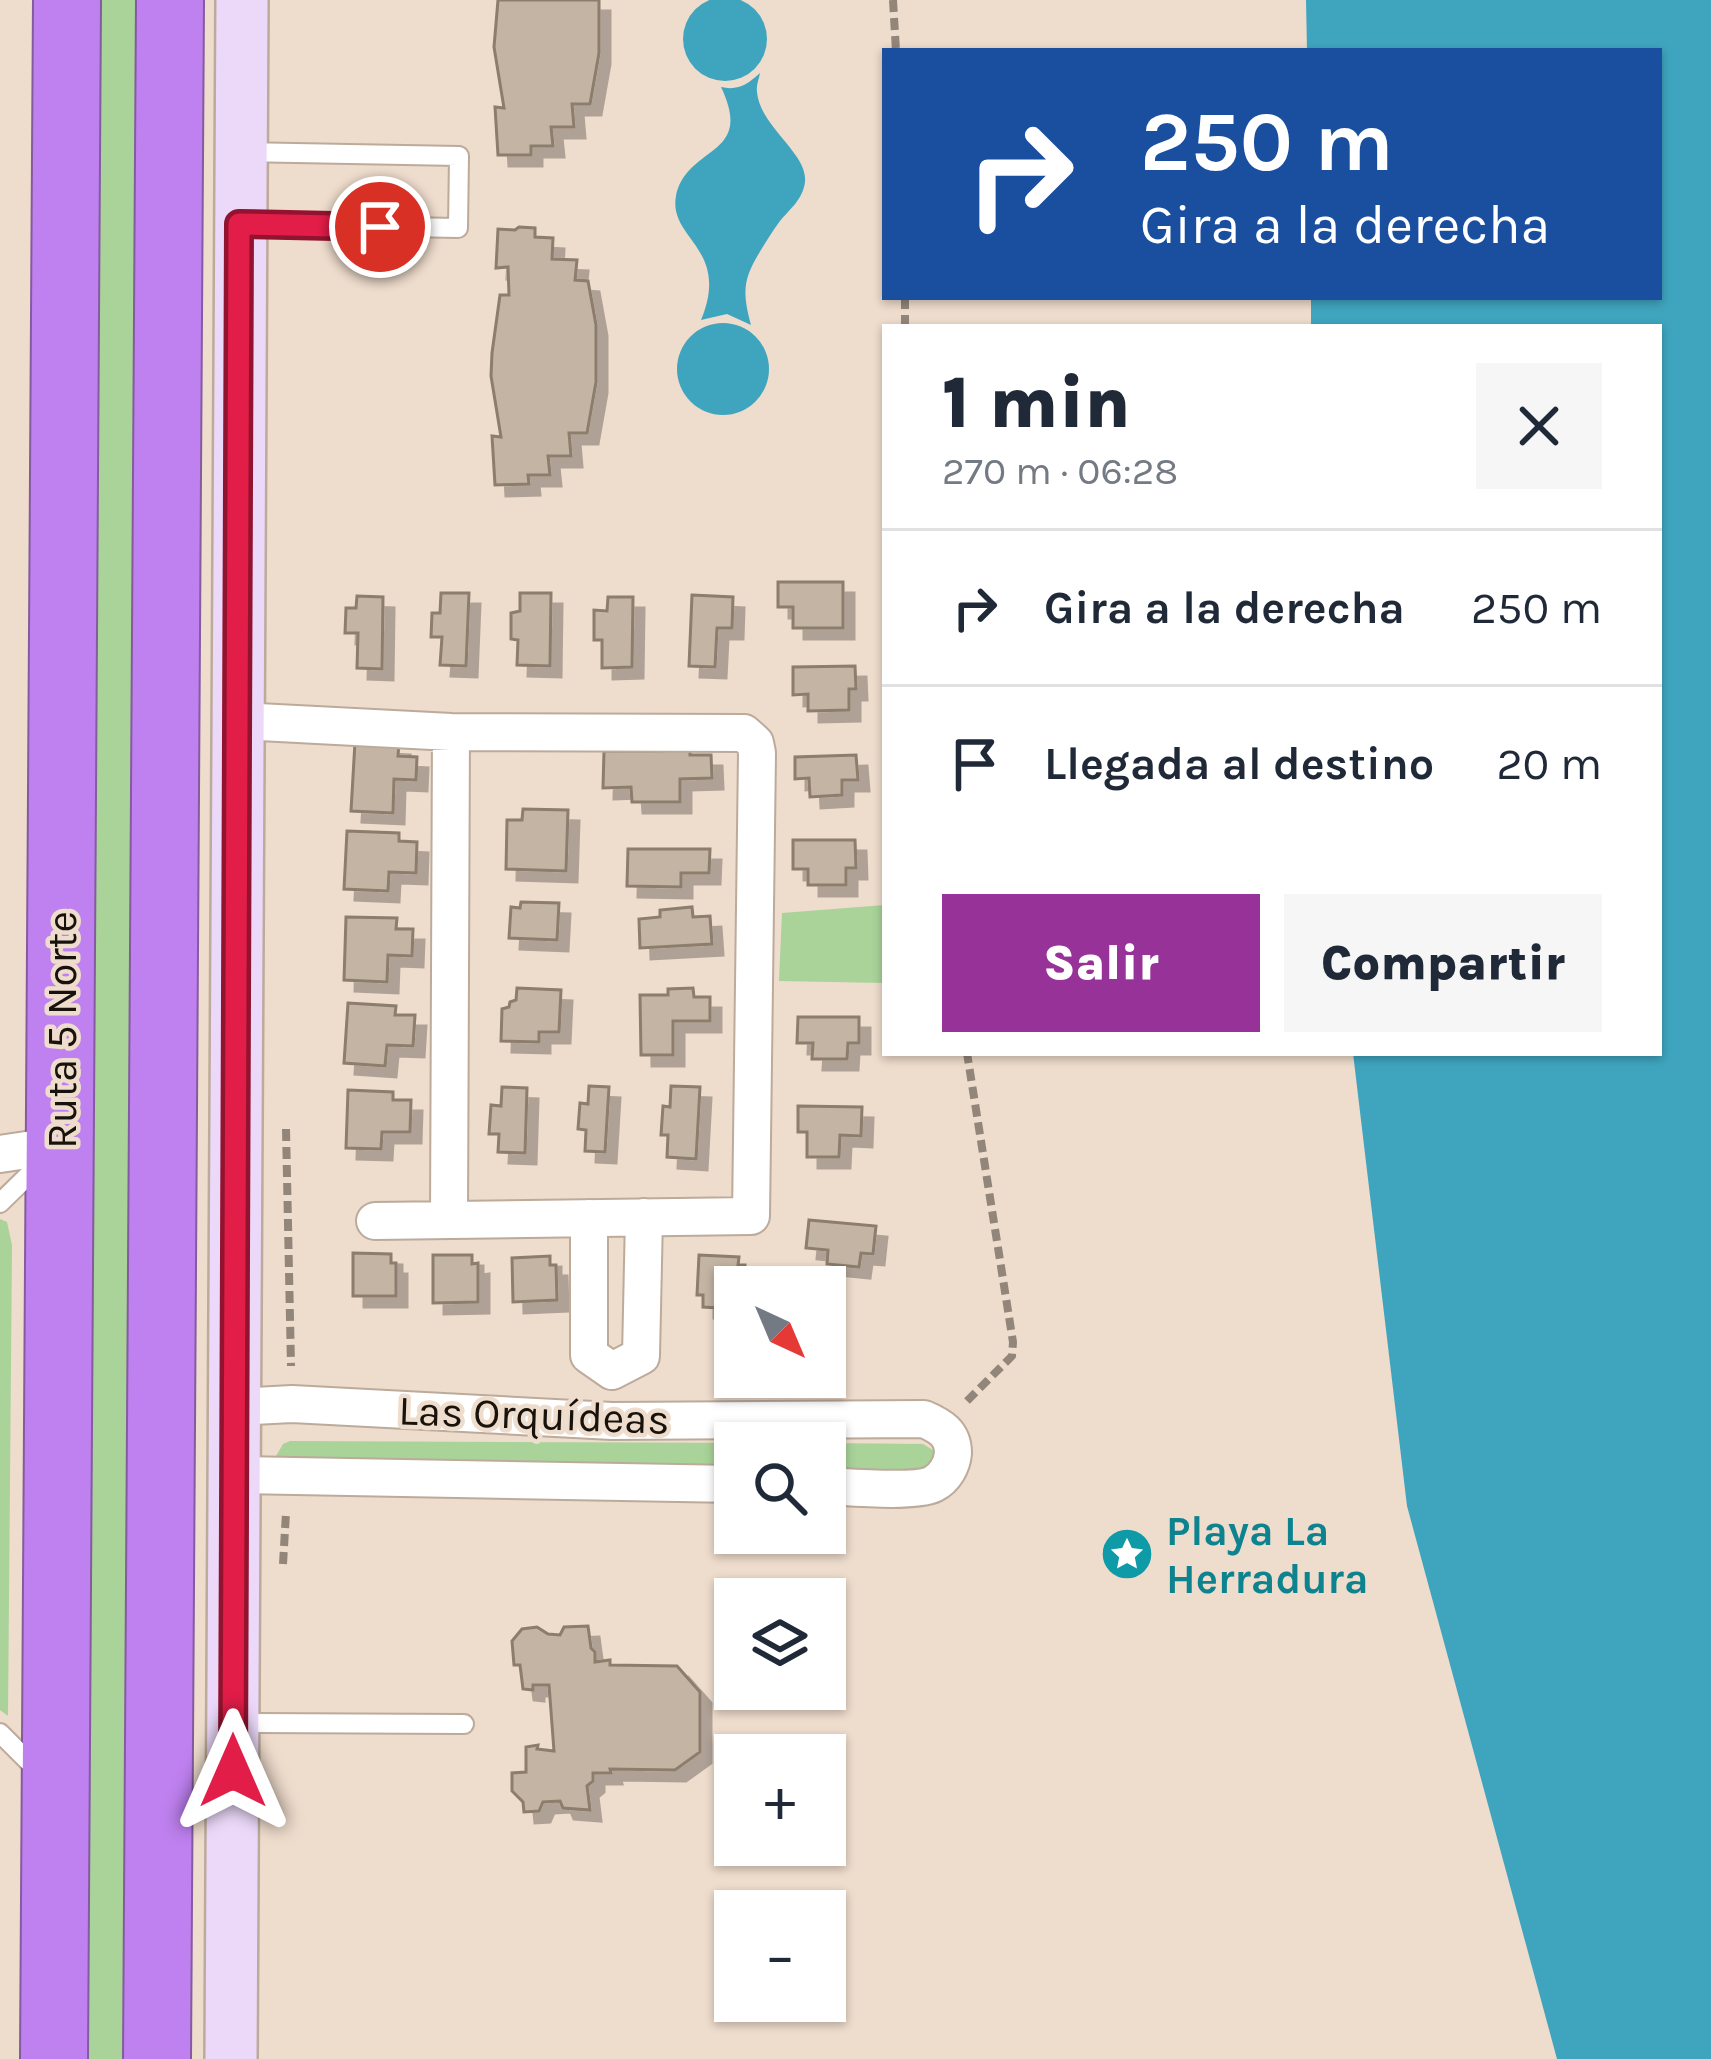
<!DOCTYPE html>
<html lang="es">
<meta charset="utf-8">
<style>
body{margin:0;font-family:Karla,sans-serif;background:#f6f6f7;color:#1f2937;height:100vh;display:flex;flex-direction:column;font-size:45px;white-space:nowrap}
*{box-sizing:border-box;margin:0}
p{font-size:39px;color:#747a83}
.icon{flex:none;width:66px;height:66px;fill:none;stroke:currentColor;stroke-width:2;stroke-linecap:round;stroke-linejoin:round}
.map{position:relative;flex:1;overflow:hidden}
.drawer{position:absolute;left:882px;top:324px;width:780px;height:732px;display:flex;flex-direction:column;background:#fff;border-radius:0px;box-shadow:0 3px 9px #0004}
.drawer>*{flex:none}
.top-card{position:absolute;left:882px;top:48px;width:780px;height:252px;border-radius:0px;box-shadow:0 3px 9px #0004;background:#1a4fa0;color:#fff;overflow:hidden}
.needle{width:78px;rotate:136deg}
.buttons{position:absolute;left:714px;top:1266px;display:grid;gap:24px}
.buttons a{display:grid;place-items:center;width:132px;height:132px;border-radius:0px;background:#fff;box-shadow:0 3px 9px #0004;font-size:60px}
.pin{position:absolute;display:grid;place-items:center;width:102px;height:102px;color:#fff;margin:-51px;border:6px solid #fff;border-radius:50%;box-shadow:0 3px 12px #0007}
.me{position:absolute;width:132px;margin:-66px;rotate:0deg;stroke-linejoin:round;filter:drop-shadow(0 0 9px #0008)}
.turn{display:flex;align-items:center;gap:42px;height:252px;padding:0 60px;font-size:54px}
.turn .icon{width:156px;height:156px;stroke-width:2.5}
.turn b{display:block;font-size:84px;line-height:102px}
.round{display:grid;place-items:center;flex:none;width:126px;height:126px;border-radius:0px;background:#f6f6f7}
.summary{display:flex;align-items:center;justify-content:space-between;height:204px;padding:0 60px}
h1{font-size:72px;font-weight:800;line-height:90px}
.cta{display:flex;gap:24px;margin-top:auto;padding:24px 60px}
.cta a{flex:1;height:138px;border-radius:0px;background:#973298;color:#fff;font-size:48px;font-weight:800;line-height:138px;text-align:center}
.cta a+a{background:#f6f6f7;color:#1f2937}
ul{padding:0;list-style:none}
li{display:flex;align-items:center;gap:36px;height:156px;padding:0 60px;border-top:3px solid #e0e1e3}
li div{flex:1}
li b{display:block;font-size:45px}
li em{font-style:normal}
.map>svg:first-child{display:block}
.green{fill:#a9d399}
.water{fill:#3fa5bf}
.building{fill:#c3b4a3;stroke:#8c7d6d;stroke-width:3;filter:url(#shadow)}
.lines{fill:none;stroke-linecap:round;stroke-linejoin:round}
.lane-casing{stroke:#bcaa9b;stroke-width:22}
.street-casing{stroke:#bcaa9b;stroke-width:40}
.secondary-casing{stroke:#bcaa9b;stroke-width:56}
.highway-casing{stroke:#845aa0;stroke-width:70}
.path{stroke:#92857a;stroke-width:8;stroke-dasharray:12 6;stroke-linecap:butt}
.lane{stroke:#fff;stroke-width:18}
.street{stroke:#fff;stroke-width:36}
.secondary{stroke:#ecd9fa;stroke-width:51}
.highway{stroke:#be81ef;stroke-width:66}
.route-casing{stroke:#92132f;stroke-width:30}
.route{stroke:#e11d48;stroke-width:21}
.labels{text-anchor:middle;stroke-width:9;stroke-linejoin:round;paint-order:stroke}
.street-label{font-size:42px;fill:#18120c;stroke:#eedccc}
.culture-label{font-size:42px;font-weight:bold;fill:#0d838f;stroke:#eedccc;text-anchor:start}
</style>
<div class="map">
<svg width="1711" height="2059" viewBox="0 0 1711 2059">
<defs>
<filter id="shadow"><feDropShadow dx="11" dy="11" stdDeviation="0" flood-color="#0004"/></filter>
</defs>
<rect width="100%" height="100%" fill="#eedccc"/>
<!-- green -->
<path class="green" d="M92,0h53l-13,2059h-53z
M885,905v78l-106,-2 3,-68z
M0,1219l7,3 5,23 -4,471 -8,-6z
M290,1441l489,2h-44v26l-456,-7 -3,-6 7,-12z
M825,1443l98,1 13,8 2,6 -10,12h-103z"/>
<!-- water -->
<path class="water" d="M683 39a42 42 0 1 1 84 0a42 42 0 1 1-84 0Z
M1306,0h405v2059h-154l-150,-553 -54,-453h306v-726h-348v-30h348v-246h-352z
M760,73c-1,6 -4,12 -3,19 3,35 51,61 48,90 -2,17 -15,27 -25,39 -6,8 -11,16 -16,24 -20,32 -23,43 -13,80l-24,-11 -26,6c30,-72 -33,-81 -25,-124 11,-52 79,-38 45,-109 17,4 27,-3 39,-14z
M677 369a46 46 0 1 1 92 0a46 46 0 1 1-92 0Z"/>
<!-- building -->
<path class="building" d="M498,0h101v53l-9,51h-18l2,23h-23l2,19h-22v9h-33l-3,-48 9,1 -10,-61z
M519,227l16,1v9l18,1 -1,21 25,1 -2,20 13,1 8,44v57l-9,51h-18l2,23h-23l2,19h-22l1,9 -34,1 -3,-49 9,1 -10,-61 1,-23 8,-58h9l-1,-28 -12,1 2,-39 17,1z
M778,582h65v46h-50v-21h-15z
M441,593h28l-3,73 -26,-1 2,-28h-11l1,-24h8z
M520,593h31l-1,73 -33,-1 1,-25 -7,-1v-26l9,-2z
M692,595l41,2 -1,31h-15l-2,39 -26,-1z
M357,596l26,1 -1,72 -25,-1 1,-35h-13l1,-25h10z
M608,597h25l-1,70 -30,1v-28h-8v-30l13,1z
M855,666l1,23h-7v21l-41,1v-17l-15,1v-28z
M355,742l44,2 -1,12 19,1 -1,23 -22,-1 -1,34 -42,-2z
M665,746h25v9h21l1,23 -32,1v23h-48l-1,-15 -28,1 1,-37h60z
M856,755l2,25h-16v15l-32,2 -1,-19 -14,1v-22z
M523,809l45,1 -2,61 -60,-2 1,-49h15z
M347,831l52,2v8l18,1 -1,31 -27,-1 -1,19 -44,-2z
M793,840h62l1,28h-10v17h-38v-16h-15z
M628,849h82l-1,24h-28v14l-54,-1z
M521,902l38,1 -2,37 -48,-2 2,-31 9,1z
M692,907l1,10 17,-1 2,28 -72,4 -1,-29 21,-2v-7z
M346,917l51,1 -1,11h17l-1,27 -24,-1 -1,27 -43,-2z
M517,988l44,2 -2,42h-20v10l-38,-1 1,-32 7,-2 1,-5 6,-2z
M693,988l1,9h16v24h-37v34h-32l-1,-60h28v-6z
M348,1003l48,3 -1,9h20l-2,31 -26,-1 -2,21 -41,-3z
M798,1017h61v26h-11l-1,16h-35l1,-16h-16z
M589,1086l20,1 -4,65 -20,-1 1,-21 -8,-1 2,-26 8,1z
M671,1086l29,1 -4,72 -29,-2 1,-22h-7l2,-29 7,1z
M502,1087l25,1 -2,65 -27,-1 1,-18h-10l2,-29 10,1z
M348,1090l45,2v8h18l-1,32h-28l-1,17 -35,-1z
M798,1106l64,1 -1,29 -21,-1 -1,22h-32v-25h-9z
M809,1220l67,6 -3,28 -12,-1 -2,14 -32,-3 1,-14 -22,-2z
M353,1253l38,1v9h5v33h-43z
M433,1255h39v9l6,-1v39l-45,1z
M699,1255l40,2 -1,8h7l-1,22h-9v22l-32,-2v-12h-6z
M550,1256v9h6l1,35 -44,2 -1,-44z
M588,1626l3,22 4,4v10l15,-2v5l67,1 23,26v60l-25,18 -65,-1 1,4h-18v8l-6,5 3,24 -27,-2 -3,-7 -17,1 -4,9 -15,1 -1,-10 -11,-11v-18l14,-1v-25l12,-2 -1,4 17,2 -5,-66h-16v5l-10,-1 -3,-24h-6l-2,-24 10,-12 15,-2 11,7 12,1 4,-8z"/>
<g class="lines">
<!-- lane casing -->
<g class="lane-casing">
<path id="lane" d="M243,224l215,4 1,-72 -215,-4
M0,1203l43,-42
M235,1723l229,1
M0,1733l39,39"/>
</g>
<!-- street casing -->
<g class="street-casing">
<path id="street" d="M238,721l213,11 293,1 11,10 2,10 -6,463 -376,5
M0,1154l60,-9
M589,1218v137l23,16
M449,1219l2,-487
M612,1371l29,-15 3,-139
M235,1407l57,-3 320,17 312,-2c16,7 29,14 29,34 -1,12 -8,25 -20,31 -18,9 -85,3 -108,2
M234,1475l501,9"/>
</g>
<!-- secondary casing -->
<g class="secondary-casing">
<path id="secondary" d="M231,2059l11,-2059"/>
</g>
<!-- highway casing -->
<g class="highway-casing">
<path id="highway" d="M54,2059l13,-2059
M157,2059l13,-2059"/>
</g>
<!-- path -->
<path class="path" d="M893,0l3,51
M905,297v30
M286,1129l5,237
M967,1401l45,-45 1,-14 -46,-289
M283,1564l3,-51"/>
<!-- lane -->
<use href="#lane" class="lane"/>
<!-- street -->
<use href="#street" class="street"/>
<!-- secondary -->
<use href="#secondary" class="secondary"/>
<!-- highway -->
<use href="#highway" class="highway"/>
</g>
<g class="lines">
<!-- route casing -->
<g class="route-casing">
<path id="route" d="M233,1771l6,-1547 141,3"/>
</g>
<!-- route -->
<use href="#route" class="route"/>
</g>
<!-- icons -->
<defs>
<g id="sight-disc" transform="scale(2.7)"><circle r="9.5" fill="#0f9aa8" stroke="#eedccc"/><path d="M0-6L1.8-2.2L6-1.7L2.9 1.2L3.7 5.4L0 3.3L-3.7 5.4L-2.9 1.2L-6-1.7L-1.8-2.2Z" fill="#fff"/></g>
</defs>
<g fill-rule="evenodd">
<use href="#sight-disc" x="1127" y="1554"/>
</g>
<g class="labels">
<!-- street labels -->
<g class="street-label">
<text transform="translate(61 1030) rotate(-90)" y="15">Ruta 5 Norte</text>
<text transform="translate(534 1414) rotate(2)" y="15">Las Orquídeas</text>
</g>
<!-- culture labels -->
<g class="culture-label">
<text x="1166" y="1545">Playa La<tspan x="1166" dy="48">Herradura</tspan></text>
</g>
</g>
</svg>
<div class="buttons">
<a><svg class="needle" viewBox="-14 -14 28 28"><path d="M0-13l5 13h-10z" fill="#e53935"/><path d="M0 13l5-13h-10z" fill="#747a83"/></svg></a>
<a><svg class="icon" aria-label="search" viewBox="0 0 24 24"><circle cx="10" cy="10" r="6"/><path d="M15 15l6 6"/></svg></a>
<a><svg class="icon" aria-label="layers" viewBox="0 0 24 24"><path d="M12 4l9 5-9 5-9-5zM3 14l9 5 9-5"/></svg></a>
<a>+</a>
<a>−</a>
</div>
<div class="pin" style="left:380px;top:227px;background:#d93025"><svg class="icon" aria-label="arrive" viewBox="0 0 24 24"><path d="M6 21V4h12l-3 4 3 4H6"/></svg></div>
<svg class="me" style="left:233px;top:1771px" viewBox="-20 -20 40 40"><path d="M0-17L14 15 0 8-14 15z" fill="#e11d48" stroke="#fff" stroke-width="4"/></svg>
<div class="top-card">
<div class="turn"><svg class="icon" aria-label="right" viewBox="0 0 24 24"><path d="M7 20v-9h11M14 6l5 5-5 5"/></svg><div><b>250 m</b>Gira a la derecha</div></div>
</div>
<section class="drawer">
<div class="summary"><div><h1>1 min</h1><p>270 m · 06:28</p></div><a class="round"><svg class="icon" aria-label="close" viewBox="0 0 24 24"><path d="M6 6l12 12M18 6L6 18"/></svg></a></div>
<ul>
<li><svg class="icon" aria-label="right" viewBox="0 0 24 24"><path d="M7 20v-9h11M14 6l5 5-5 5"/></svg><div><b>Gira a la derecha</b></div><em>250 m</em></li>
<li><svg class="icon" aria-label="arrive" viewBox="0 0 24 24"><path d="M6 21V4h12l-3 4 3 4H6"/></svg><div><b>Llegada al destino</b></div><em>20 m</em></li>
</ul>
<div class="cta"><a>Salir</a><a>Compartir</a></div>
</section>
</div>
